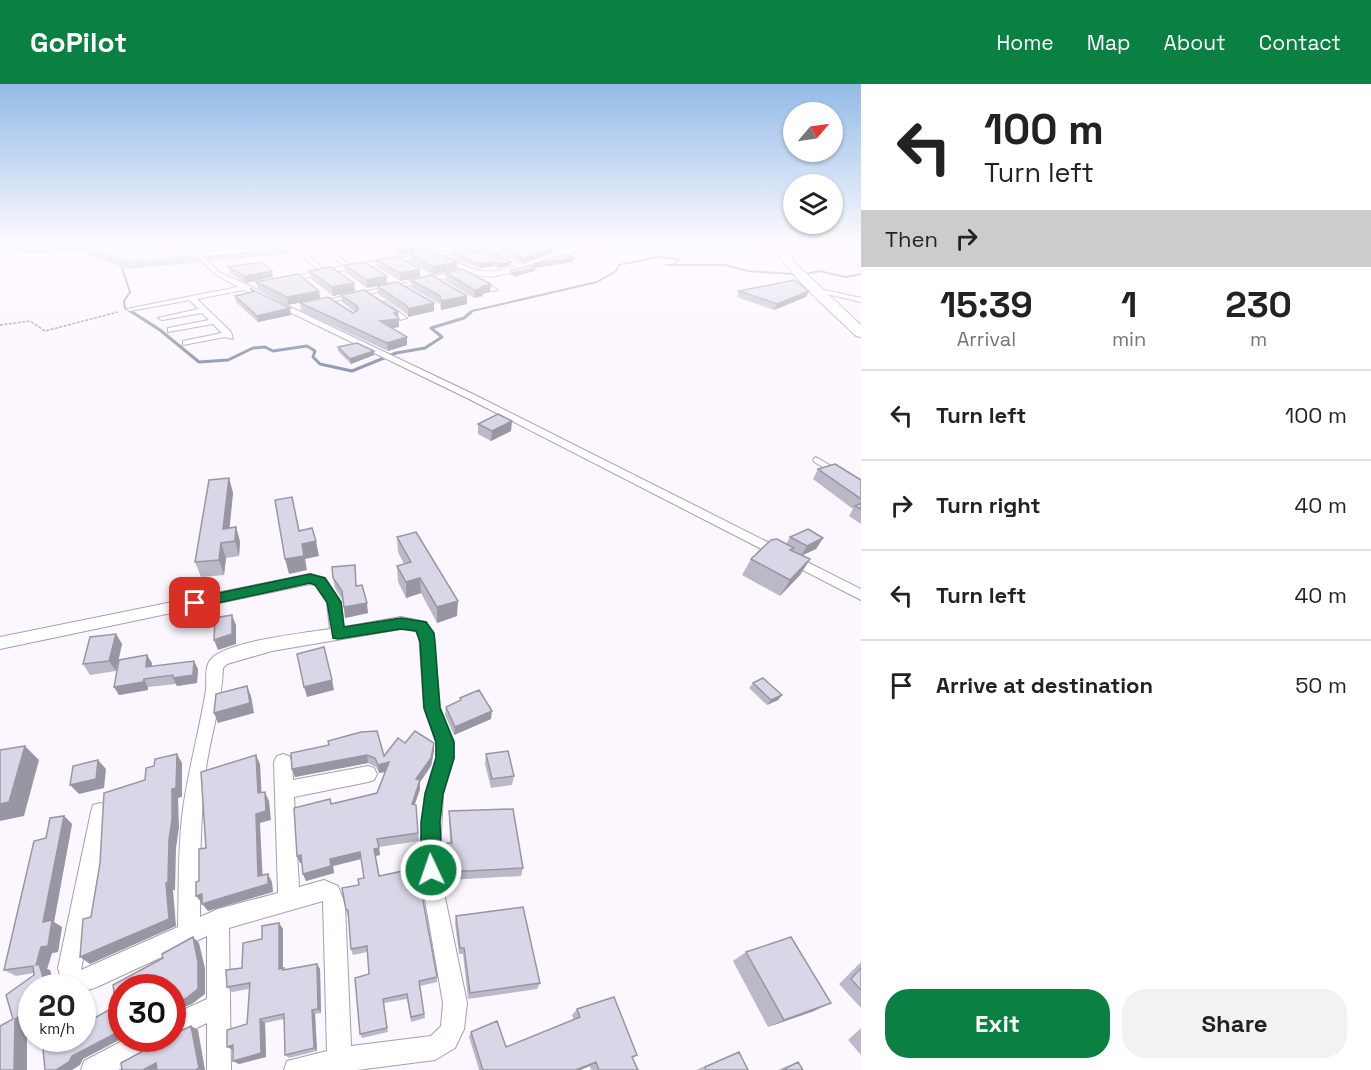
<!DOCTYPE html>
<style>
body{margin:0;font-family:"Space Grotesk",sans-serif;background:#f2f2f2;color:#222;height:100vh;display:flex;flex-direction:column;font-size:22px;white-space:nowrap}
*{box-sizing:border-box;margin:0}
p{font-size:20px;color:#767676}
.icon{flex:none;width:33px;height:33px;fill:none;stroke:currentColor;stroke-width:2;stroke-linecap:round;stroke-linejoin:round}
.map{position:relative;flex:1;overflow:hidden}
.panel{display:flex;flex-direction:column;background:#fff;width:510px}
.panel>*{flex:none}
.hud{background:#fff;color:#222;overflow:hidden}
.needle{width:39px;rotate:61deg}
.tools{position:absolute;left:783px;top:18px;display:grid;gap:12px}
.tools a{display:grid;place-items:center;width:60px;height:60px;border-radius:50%;background:#fff;box-shadow:0 2px 4px #0004;font-size:30px}
.speed{position:absolute;left:18px;top:890px;display:flex;gap:12px;font-size:30px;font-weight:700;text-align:center}
.speed>*{display:grid;place-content:center;width:78px;height:78px;border-radius:50%;background:#fff;box-shadow:0 2px 4px #0004;line-height:1}
.speed small{font-size:15px;font-weight:400}
.speed .limit{border:9px solid #d22;background:#fff;color:#111}
.pin{position:absolute;display:grid;place-items:center;width:51px;height:51px;color:#fff;margin:-26px;border-radius:12px;box-shadow:0 3px 9px #0006}
.me{position:absolute;width:66px;margin:-33px;rotate:357deg;stroke-linejoin:round;filter:drop-shadow(0 0 4px #0008)}
.turn{display:flex;align-items:center;gap:21px;height:126px;padding:0 24px;font-size:27px}
.turn .icon{width:78px;height:78px;stroke-width:2.5}
.turn b{display:block;font-size:42px;line-height:51px}
.then{display:flex;align-items:center;height:57px;padding:0 24px;background:#0003;gap:12px;font-size:22px}
.eta{display:flex;justify-content:space-evenly;align-items:center;height:102px;text-align:center}
.eta b{font-size:36px;font-weight:800;line-height:42px}
.cta{display:flex;gap:12px;margin-top:auto;padding:12px 24px}
.cta a{flex:1;height:69px;border-radius:24px;background:#0b8043;color:#fff;font-size:24px;font-weight:800;line-height:69px;text-align:center}
.cta a+a{background:#f2f2f2;color:#222}
ul{padding:0;list-style:none}
li{display:flex;align-items:center;gap:18px;height:90px;padding:0 24px;border-top:2px solid #e0e0e0}
li div{flex:1}
li b{display:block;font-size:22px}
li em{font-style:normal}
header{display:flex;align-items:center;gap:36px;box-sizing:border-box;height:84px;padding:0 30px;background:#0b8043;color:#fff}
header strong{font-size:28px}
nav{display:flex;gap:33px;margin-inline-start:auto;font-size:21px}
main{display:flex;flex:1;min-height:0}
.map>svg:first-child{display:block}
.lines{fill:none;stroke-linecap:round;stroke-linejoin:round}
.stream-far1{stroke:#8892ab;stroke-width:2}
.stream{stroke:#8892ab;stroke-width:3}
.river{fill:#b4c3e5;fill-rule:evenodd}
.lane-casing{stroke:#a89eab;stroke-width:7}
.street-casing{stroke:#a89eab;stroke-width:2}
.highway-casing{stroke:#a89eab;stroke-width:2}
.path{stroke:#969198;stroke-width:1.5;stroke-dasharray:3 1.5;stroke-linecap:butt}
.lane{stroke:#fff;stroke-width:5}
.street{fill:#fff;fill-rule:evenodd}
.highway{fill:#fff;fill-rule:evenodd}
.wall{fill:#bbb9c7}
.shaded-wall{fill:#9896a2}
.building{fill:#d9d7e7;stroke:#9896a2;stroke-width:1.5}
.route{fill:#0b8043;stroke:#07532c;stroke-width:1.5}
</style>
<header>
<strong>GoPilot</strong>
<nav><a>Home</a><a>Map</a><a>About</a><a>Contact</a></nav>
</header>
<main>
<div class="map">
<svg width="861" height="986" viewBox="0 0 861 986">
<rect width="100%" height="100%" fill="#fcf6ff"/>
<g class="lines">
<!-- stream-far1 -->
<path class="stream-far1" d="M127,181l-5,3 8,24 -6,9 1,7 9,6
M666,181h6
M672,181h53l23,6 45,3
M806,190l13,-3 27,6 15,-3
M470,230l2,-3 125,-29 19,-11 3,-6 38,-8 23,2 -8,6"/>
<!-- stream -->
<path class="stream" d="M132,228l28,18 39,32 29,-2 25,-12 12,-1 8,4 34,-5 8,5 -2,6 7,7 32,7 44,-18 29,-5 17,-11 -11,-9 33,-10 7,-6"/>
<!-- river -->
<path class="river" d="M0,159l31,4 52,-1 44,15 206,-18h40l-6,3 -240,23 -44,-17 -52,2 -31,-5z"/>
<!-- lane casing -->
<g class="lane-casing">
<path id="lane" d="M816,376l17,10"/>
</g>
<!-- street casing -->
<g class="street-casing">
<path id="street" d="M138,159l57,6 5,3 72,-5 -2,3 -67,6 16,16 31,14 40,21 185,88 386,194v11l-392,-201 -225,-109 -47,9 34,33 2,7 -8,-2 -42,8v-4l39,-8 -9,-9 -45,8v-4l41,-8 -7,-7 -40,7 -4,-2 40,-9 -8,-9 -60,11 -4,-2 112,-22 -23,-13 -22,-21z
M504,159h17l-32,5 34,17c31,-15 73,-24 108,-22l-50,8 -42,11 -14,7 -34,8 -15,-2 -41,-18 -86,12 -65,13 -3,-2 38,-9 -19,-18 2,-3 23,20 19,-4 -13,-11 2,-3 17,13zM481,165l36,18c-38,9 -40,4 -74,-11z
M461,187l2,3 -147,31 -4,-2z
M472,194h4l22,12 -5,1 -21,-11z
M820,205l41,9v4l-43,-10 -2,-1z
M380,218h6l21,16 -7,2 -20,-14z
M310,490l15,4 16,24 3,25 57,-10 25,5 7,11 7,75 14,34v16l-11,36 -3,58 3,36 24,115 -3,26 -9,19 -20,12 -78,10h-73l3,-9 40,-10 -4,-150 -94,27 2,142h-24v-47l-35,17 -5,-2h5v-23l35,-16v-63l-110,51 -15,5v-5h-19l-5,-19 33,-156 2,-7 7,-2 7,2 2,7 -28,158 97,-43c1,-37 0,-74 4,-110 5,-43 17,-84 24,-127 1,-9 -2,-23 5,-31 17,-18 93,-26 119,-30l-3,-26 -11,-18 -6,-1 -310,65v-12zM401,545l15,2 3,3 5,74 12,34v16l-11,36 -5,58 3,36 20,115 -2,23 -10,10 -80,10 -6,-142 -7,-18 -14,-6 -25,7 -5,-90 74,-15 6,-2 3,-6 -3,-6 -6,-2 -75,14 -1,-18 -3,-6 -6,-2 -6,2 -3,6 4,131 -60,16 -18,8c0,-50 0,-99 6,-149 5,-34 16,-66 17,-100l4,-4 45,-13z
M128,954h36l-4,8 -42,24h-37l3,-9z"/>
</g>
<!-- highway casing -->
<g class="highway-casing">
<path id="highway" d="M774,159h10l10,19 67,63v12l-5,-1c-19,-19 -79,-70 -82,-93z"/>
</g>
<!-- path -->
<path class="path" d="M0,241l30,-4 15,10 73,-19"/>
<!-- lane -->
<use href="#lane" class="lane"/>
<!-- street -->
<use href="#street" class="street"/>
<!-- highway -->
<use href="#highway" class="highway"/>
</g>
<!-- wall -->
<path class="wall" d="M390,159h39l2,7 -31,5 -10,-8z
M640,159h49l-2,4 -23,2 -9,-4 -12,1z
M531,163l22,1v4l-30,11 -21,-11v-4z
M451,169l59,13 -12,2 -4,-2 -15,2 -29,-11z
M411,170l46,15 -24,6 -22,-13z
M376,176l44,17 -20,4 -23,-14z
M573,178l-38,6 -1,3 -20,6 -4,-2v-4l22,-5z
M344,181l43,11 -20,12 -22,-16z
M228,183l45,10 -28,6 -15,-10z
M309,187l46,20 -22,5 -23,-18z
M446,189l44,19 -7,2v2l-9,2 -29,-17z
M411,196l56,16v8l-26,6 -1,-6 -29,-16z
M256,198l64,16 -32,7 -30,-16z
M377,202l57,17v8l-26,6 -1,-3 -29,-20z
M251,205l40,26 -33,7 -22,-20 -1,-6 16,-4z
M739,207l67,6 -32,13 -37,-13z
M341,211l57,17 1,15 -8,1 16,9v8l-19,6 -87,-40 -1,-8 53,10 2,-1 -13,-10z
M338,263l36,8 -23,9 -13,-13z
M478,340l33,7 -20,10 -13,-7z
M818,385l43,11v44l-12,-8 4,-7 -40,-30z
M229,394l4,15 -4,35 7,-1 4,15 -1,14 -13,2 -2,17 -23,2 -6,-15z
M397,453l60,79 -20,7 -16,-30 -15,5 -8,-16 -1,-16 7,-2 -6,-12z
M790,453l33,1 -7,11 -14,6 8,4 -10,16 -20,21 -38,-21 9,-16 35,-15z
M333,494l24,7 11,28 -23,5 -2,-17 -8,-13z
M116,550l6,10 -6,27 -26,4 -7,-11z
M152,579v3l46,3 -1,14 -20,3 -1,-2 -28,3v3l-29,5 -5,-8z
M753,599l29,12 -4,5 -11,5 -18,-17z
M460,614l31,21 -37,16 -9,-20 1,-8 14,-6z
M405,659h29v8l-3,15 -11,16v7l-5,15 4,37 -40,6 1,8 -5,1 4,20 58,101v5l-17,4 5,32 -14,4 -4,-23 -23,4 4,29 -26,6 -2,-4 9,-60 -2,-22 -14,3 -2,-6 -2,-32h-1l-2,-7 13,-25 5,-7 -3,-19 -28,7 1,7 -28,8 -3,-7 -1,-11h-2l-3,-7 34,-52 46,-11 8,-21 -6,1 -3,-6 -8,-4 -73,14 -3,-8 37,-24 55,11z
M486,670l28,22 -2,9 -21,3 -6,-24z
M449,727l74,57 -2,8 -73,4 -1,-28v-9h3l-1,-23z
M64,732l8,8 -18,98 8,5 -4,25 -6,1 -5,16 3,1 5,17h-23l-5,36 -14,-4 21,-44v-2l-18,3 -12,-6 42,-132z
M456,832l84,67 -3,6 -69,10 -5,-45h-4l-4,-31z
M279,839l4,6v39l2,2 32,-6 3,5 1,44 -6,1 2,37 -28,7 -4,-3 -1,-36 -19,4 1,34 -27,7 -6,-3 14,-37 2,-35 -17,3 -5,-5 35,-48z
M746,868l68,59 -46,16 -35,-66z
M861,878v46l-22,-24z
M577,925l60,46 -4,3 5,12h-47l-1,-4 -10,4h-101l-10,-33 2,-5 35,15 68,-27 -2,-5z
M861,944v27l-13,-15z
M729,972l19,14h-52z
M798,978l5,8h-25l9,-4z"/>
<!-- shaded-wall -->
<path class="shaded-wall" d="M644,159h12l-1,2 -12,1z
M689,159l-2,4 -23,2 1,-4z
M431,160v6l-31,5v-6z
M553,164v4l-30,11v-4z
M574,174l-1,4 -41,6 1,-4z
M457,178v7l-24,6v-8z
M494,178v4l-15,2v-4z
M511,178l-1,4 -12,2v-4z
M535,184l-1,3 -20,6v-4z
M420,185v8l-20,4v-8z
M272,187l1,6 -28,6 -1,-7z
M387,192v8l-20,4v-8z
M354,199l1,8 -22,5 -1,-9z
M491,200l-1,8 -7,2v2l-9,2v-8l7,-3z
M319,207l1,7 -32,7 -1,-8z
M809,207l-3,6 -32,13 3,-6z
M467,212v8l-26,6v-9z
M434,219v8l-26,6v-8z
M290,224l1,7 -33,7 -1,-6z
M398,228l1,15 -19,3v-9l14,-8z
M407,253v8l-19,6 -1,-8z
M374,267v4l-23,9 -1,-5z
M512,337l-1,10 -20,10 1,-10z
M229,394l4,15 -5,51 -5,-15z
M236,443l4,15 -1,14 -4,-15z
M823,454l-7,11 -15,7 6,-10z
M316,457l3,15 -14,3 2,11 -18,4 -4,-15 17,-15z
M221,459l5,15 -2,17 -5,-15z
M810,475l-10,16 -20,21 10,-16z
M420,494l1,15 -15,5v-16z
M458,517l-1,15 -20,7v-16z
M367,519l1,10 -23,5 -1,-11z
M232,531l4,10v19l-18,6 -4,-10z
M116,550l6,10 -6,27 -7,-10z
M147,571l5,8 -2,12 -4,-8z
M194,577l4,8 -1,14 -20,3 -4,-8z
M144,595l4,8v3l-29,5 -5,-8z
M332,596l2,10 -27,7 -3,-10z
M247,602l4,10 3,17 -36,10 -4,-10z
M782,611l-4,5 -11,5 4,-5z
M492,627l-1,8 -37,16 1,-8z
M434,659v8l-3,15 -11,16v7l-8,23v-8l4,-25z
M25,662l14,14 -15,56 -24,5v-17z
M177,670l5,9v34l-4,1 1,29 -3,21 -1,42h-2l3,36 -86,38 -10,-7 86,-74 6,-94z
M256,671l4,9 2,38 -4,-9z
M367,671l1,8 -73,14 -3,-8z
M98,676l8,9 -2,19 -25,6 -9,-9z
M389,678l1,9 -11,2 -1,-8z
M265,708l4,9 2,19 -11,3 3,61 -5,-8 -2,-62z
M64,732l8,8 -18,98 8,5 -4,25 -6,1 -5,16 3,1 5,17h-9l-10,-22 5,-18 2,-25z
M379,764l1,7 -5,1 -1,-7z
M360,768l1,7 -28,7 1,7 -28,8 -3,-7 27,-15z
M301,771l3,8h-4l-3,-7z
M268,790l4,8 1,10 -65,19 -6,-7z
M202,810v9l-6,-7z
M279,839l4,6v45l-4,-5z
M193,853l6,6 6,25v26l-13,10 -20,8v-8z
M317,880l3,5 1,44 -3,-4z
M831,919l-17,8 -46,16 16,-7z
M32,923v13l-5,3v47h-13l1,-51z
M312,926l3,4 2,37 -3,-3z
M260,935l5,4 1,34 -27,7 -6,-3z
M191,942l7,4 7,40h-10z
M118,948l4,2v4h1l-40,21 -3,6 -8,5h-16l16,-14z
M233,961v5l-6,-3z
M596,978l-6,4 -10,4h-4z
M156,979l7,3 -7,4h-13z"/>
<!-- building -->
<path class="building" d="M393,159h36l2,1 -31,5z
M660,159h29l-24,2z
M546,160l7,4 -30,11 -21,-11 18,-3 11,2z
M470,165l5,3 12,-2 24,12 -13,2 -4,-2 -15,2 -28,-11z
M435,168l22,10 -24,5 -22,-13z
M565,170l9,4 -41,6z
M397,172l23,13 -20,4 -24,-13z
M262,178l10,9 -28,5 -16,-9z
M364,178l23,14 -20,4 -23,-15z
M530,181l5,3 -21,5 -4,-2z
M331,183l23,16 -22,4 -23,-16z
M462,185l29,15 -10,3 2,1 -9,2 -28,-17z
M298,190l21,17 -32,6 -31,-15z
M431,191l36,21 -26,5 -1,-5 -29,-16z
M794,196l15,11 -32,13 -38,-13z
M397,198l37,21 -26,6 -1,-3 -30,-20z
M251,205l39,19 -33,8 -22,-20 18,-4z
M364,206l34,22 -4,1 5,6 -19,2 27,16 -20,6 -87,-40 28,-6 25,16 5,-3 -1,-4 -16,-11z
M357,259l17,8 -24,8 -12,-12z
M498,330l14,7 -20,10 -14,-7z
M835,380l26,16v19l-43,-30z
M229,394l-6,51 13,-2 -1,14 -14,2 -2,17 -24,2 14,-82z
M292,413l7,34 13,-3 4,13 -14,3 2,12 -19,3 -10,-59z
M861,419v6l-6,-3z
M808,445l15,9 -16,8 -17,-9z
M416,448l42,69 -21,6 -17,-29 -14,4 -9,-16 14,-4 -14,-25z
M777,455l17,9 -4,2 20,9 -20,21 -39,-21 20,-19z
M355,481l1,21 6,-1 5,18 -23,4 -2,-16 -9,-13 -1,-11z
M232,531v19l-18,6 1,-22z
M116,550l-7,27 -26,3 7,-27z
M324,563l8,33 -28,7 -7,-33z
M147,571l-1,12 48,-6 -1,14 -20,3v-3l-29,4 -1,3 -29,5 5,-27z
M763,594l19,17 -11,5 -18,-17z
M247,602l3,17 -36,10 2,-19z
M479,606l13,21 -37,16 -9,-20 15,-7 -1,-2z
M377,647l7,25 14,-18 7,5 10,-12 19,12 -3,15 -15,21 4,1 -8,24 4,1 2,28 -41,6 2,9 -5,1 5,27 38,-8 20,109 -18,4 5,33 -13,3 -4,-23 -24,5 4,29 -27,6 -5,-56 14,-4 -2,-28 -16,3 -3,-39h-2l-4,-22 17,-3 -1,-6 6,-1 -4,-26 -30,7 1,7 -28,8 -2,-19 -4,1 -3,-48 36,-9 1,5 46,-11 12,-31 -11,3 -3,-7 -8,-3 -75,14 -1,-16 38,-8 -1,-4 33,-9z
M25,662l-16,56 -9,2v-54z
M508,667l6,25 -22,3 -6,-25z
M177,670l-1,34 -4,1v30l-3,21 -1,42 -2,1 3,36 -89,38 3,-38 8,-2 9,-54 4,-70 41,-13 1,-12 8,-2 1,-7z
M256,671l2,38 7,-1 1,19 -10,3 2,62 10,-2v10l-66,20v-10l-6,2v-14l3,-1v-32l7,-1 -5,-76z
M98,676l-2,19 -26,6 3,-19z
M513,725l10,59 -74,4 -2,-29h5l-3,-32z
M64,732l-21,106 9,-2 -4,26 -7,1 -5,18 3,-1 7,23h-14v20l-17,12 -1,51h-14v-44l13,-7 -7,-24 28,-20 -1,-9 -29,4 30,-129 12,-3 4,-20z
M523,823l17,76 -70,10 -6,-45h-4l-4,-32z
M279,839v46l5,-1 -1,2 34,-6 1,45 -6,1 2,38 -29,7 -1,-41 -24,5 1,34 -28,8v-16l-6,2v-17l20,-6 3,-41 -23,4 -1,-17 16,-2 1,-25 19,-4v-13z
M193,853l5,25v27l-13,10 -13,5v-17h-50v45h-4l-46,24 -3,6 -13,8h-11l-3,-32h40v-13l34,-19 -3,-21 50,-27 -1,-4z
M791,853l40,66 -47,17 -38,-68z
M861,884v22l-10,-11z
M614,913l23,58 -5,2 6,13h-39l-3,-8 -20,8h-93l-12,-38 26,-11 9,26 74,-30 -3,-8z
M191,942l8,42 -4,2h-38l-1,-7 -13,7h-21l-1,-7 33,-18 3,-7h15v-3z
M739,968l9,18h-42l-1,-3z
M798,978l5,8h-20z"/>
<!-- sky -->
<linearGradient id="sky" x2="0" y2="1"><stop stop-color="#93bae7"/><stop offset="0.54" stop-color="#fefbff"/><stop offset="1" stop-color="#fefbff" stop-opacity="0"/></linearGradient>
<rect width="861" height="297" fill="url(#sky)"/>
<!-- route -->
<path class="route" d="M310,490l15,4 16,24 3,25 57,-9 25,4 8,11 1,9 5,66 14,34v16l-11,36 -3,28 2,48 -3,7 -8,3 -7,-3 -3,-7v-48l4,-28 11,-36v-16l-12,-34 -4,-66 -4,-11 -15,-2 -63,10 -5,-1 -6,-36 -12,-17 -5,-2 -115,25 -7,-5 7,-5z"/>
</svg>
<div class="tools">
<a><svg class="needle" viewBox="-14 -14 28 28"><path d="M0-13l5 13h-10z" fill="#e53935"/><path d="M0 13l5-13h-10z" fill="#767676"/></svg></a>
<a><svg class="icon" aria-label="layers" viewBox="0 0 24 24"><path d="M12 4l9 5-9 5-9-5zM3 14l9 5 9-5"/></svg></a>
</div>
<div class="speed"><div>20<small>km/h</small></div><div class="limit">30</div></div>
<div class="pin" style="left:195px;top:519px;background:#d93025"><svg class="icon" aria-label="arrive" viewBox="0 0 24 24"><path d="M6 21V4h12l-3 4 3 4H6"/></svg></div>
<svg class="me" style="left:431px;top:786px" viewBox="-20 -20 40 40"><circle r="17" fill="#0b8043" stroke="#fff" stroke-width="3"/><path d="M0-11L8 9 0 5-8 9z" fill="#fff"/></svg>
</div>
<section class="panel">
<div class="hud">
<div class="turn"><svg class="icon" aria-label="left" viewBox="0 0 24 24"><path d="M17 20v-9H6M10 6l-5 5 5 5"/></svg><div><b>100 m</b>Turn left</div></div>
<div class="then">Then<svg class="icon" aria-label="right" viewBox="0 0 24 24"><path d="M7 20v-9h11M14 6l5 5-5 5"/></svg></div>
</div>
<div class="eta">
<div><b>15:39</b><p>Arrival</p></div>
<div><b>1</b><p>min</p></div>
<div><b>230</b><p>m</p></div>
</div>
<ul>
<li><svg class="icon" aria-label="left" viewBox="0 0 24 24"><path d="M17 20v-9H6M10 6l-5 5 5 5"/></svg><div><b>Turn left</b></div><em>100 m</em></li>
<li><svg class="icon" aria-label="right" viewBox="0 0 24 24"><path d="M7 20v-9h11M14 6l5 5-5 5"/></svg><div><b>Turn right</b></div><em>40 m</em></li>
<li><svg class="icon" aria-label="left" viewBox="0 0 24 24"><path d="M17 20v-9H6M10 6l-5 5 5 5"/></svg><div><b>Turn left</b></div><em>40 m</em></li>
<li><svg class="icon" aria-label="arrive" viewBox="0 0 24 24"><path d="M6 21V4h12l-3 4 3 4H6"/></svg><div><b>Arrive at destination</b></div><em>50 m</em></li>
</ul>
<div class="cta"><a>Exit</a><a>Share</a></div>
</section>
</main>
